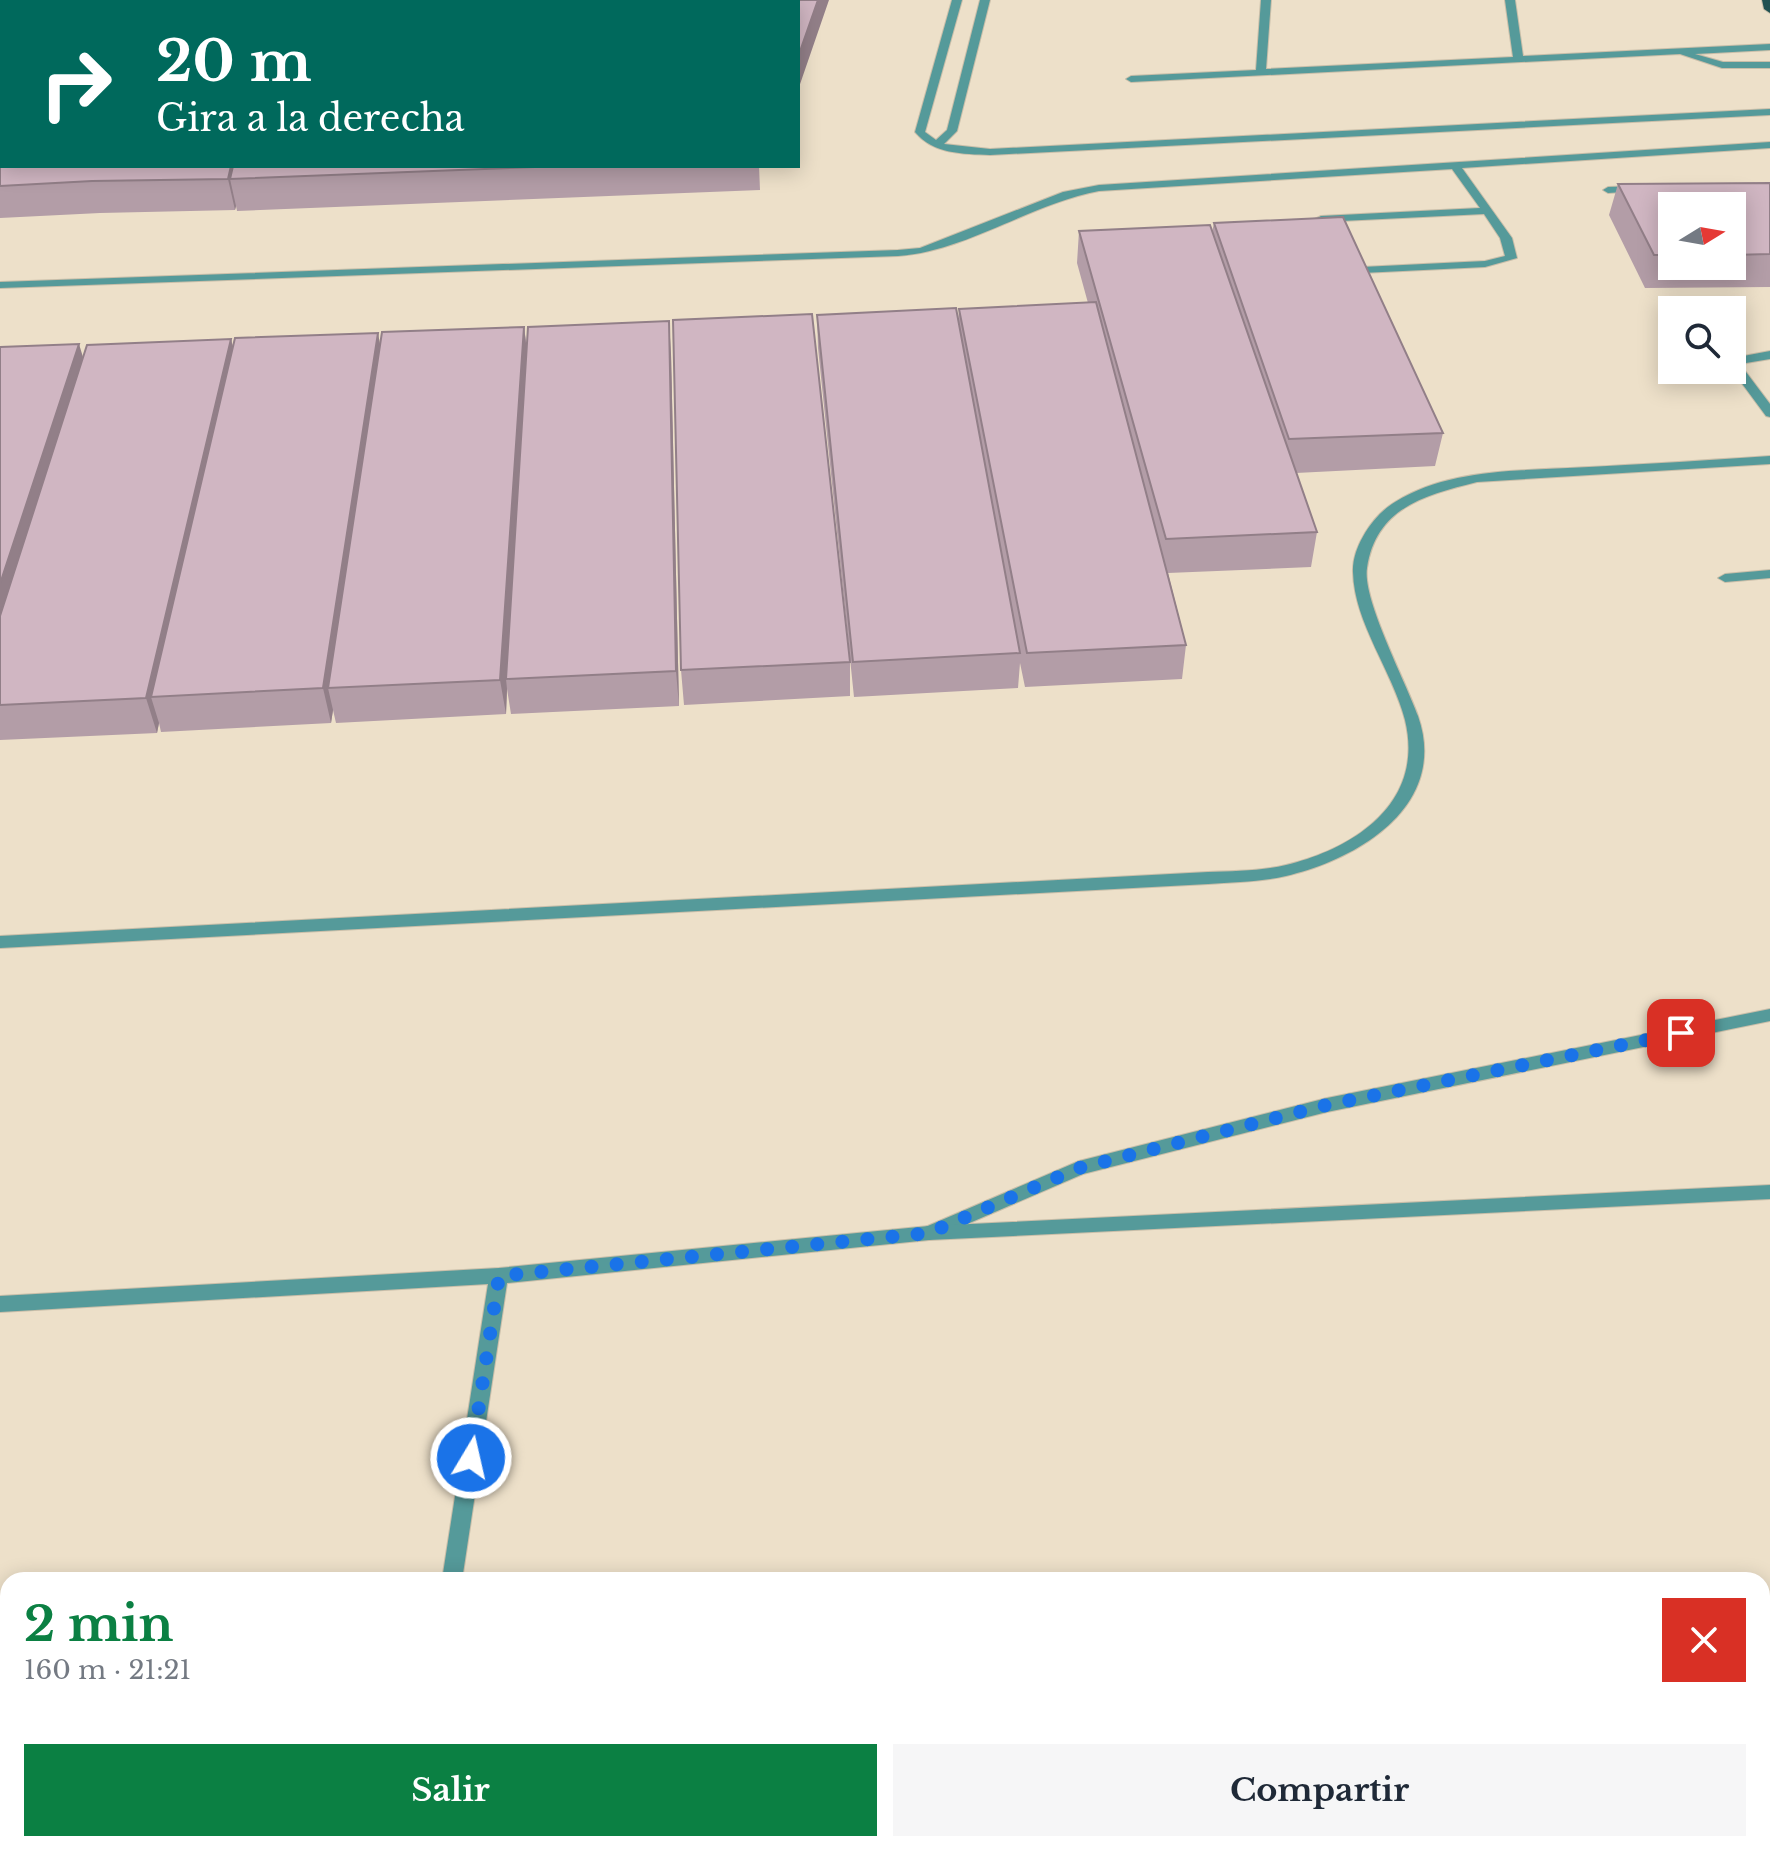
<!DOCTYPE html>
<html lang="es">
<meta charset="utf-8">
<style>
body{margin:0;font-family:"Libre Baskerville",serif;background:#f6f6f7;color:#1f2937;height:100vh;display:flex;flex-direction:column;font-size:30px;white-space:nowrap}
*{box-sizing:border-box;margin:0}
p{font-size:26px;color:#747a83}
.icon{flex:none;width:44px;height:44px;fill:none;stroke:currentColor;stroke-width:2;stroke-linecap:round;stroke-linejoin:round}
.map{position:relative;flex:1;overflow:hidden}
.side{position:absolute;left:0px;top:1572px;width:1770px;height:280px;display:flex;flex-direction:column;background:#fff;border-radius:24px 24px 0 0;box-shadow:0 4px 20px #0003}
.side>*{flex:none}
.top-card{position:absolute;left:0px;top:0px;width:800px;height:168px;box-shadow:0 4px 20px #0003;background:#00695c;color:#fff;overflow:hidden}
.needle{width:52px;rotate:79deg}
.buttons{position:absolute;left:1658px;top:192px;display:grid;gap:16px}
.buttons a{display:grid;place-items:center;width:88px;height:88px;border-radius:0px;background:#fff;box-shadow:0 4px 20px #0003;font-size:40px}
.pin{position:absolute;display:grid;place-items:center;width:68px;height:68px;color:#fff;margin:-34px;border-radius:16px;box-shadow:0 4px 12px #0006}
.me{position:absolute;width:88px;margin:-44px;rotate:9deg;stroke-linejoin:round;filter:drop-shadow(0 0 6px #0008)}
.turn{display:flex;align-items:center;gap:28px;height:168px;padding:0 24px;font-size:36px}
.turn .icon{width:104px;height:104px;stroke-width:2.5}
.turn b{display:block;font-size:56px;line-height:68px}
.round{display:grid;place-items:center;flex:none;width:84px;height:84px;border-radius:0px;background:#f6f6f7}
.headline{display:flex;align-items:center;justify-content:space-between;height:136px;padding:0 24px}
h1{font-size:48px;font-weight:800;line-height:60px;color:#0b8043}
.primary-button{display:flex;gap:16px;margin-top:auto;padding:16px 24px}
.primary-button a{flex:1;height:92px;border-radius:0px;background:#0b8043;color:#fff;font-size:32px;font-weight:800;line-height:92px;text-align:center}
.primary-button a+a{background:#f6f6f7;color:#1f2937}
.map>svg:first-child{display:block}
.lines{fill:none;stroke-linecap:round;stroke-linejoin:round}
.lane-casing{stroke:#c9bea9;stroke-width:2}
.street-casing{stroke:#c9bea9;stroke-width:2}
.primary-casing{stroke:#c9bea9;stroke-width:2}
.lane{fill:#559a9a;fill-rule:evenodd}
.street{fill:#559a9a;fill-rule:evenodd}
.primary{fill:#205151;fill-rule:evenodd}
.wall{fill:#b39da7;fill-rule:evenodd}
.shaded-wall{fill:#927f88}
.building{fill:#d0b6c2;stroke:#927f88;stroke-width:2}
.route{stroke:#1a73e8;stroke-width:14;stroke-dasharray:0 25.2}
</style>
<div class="map">
<svg width="1770" height="1852" viewBox="0 0 1770 1852">
<rect width="100%" height="100%" fill="#ede0c9"/>
<g class="lines">
<!-- lane casing -->
<g class="lane-casing">
<path id="lane" d="M1770,142v6l-308,20 50,70 5,20 -32,9 -123,6 -6,-3 6,-3 123,-6 20,-5 -5,-18 -16,-24 -163,8 -6,-3 6,-3 159,-8 -28,-39 -353,22c-69,13 -132,60 -201,65l-898,32v-6l898,-32 22,-2 143,-56 36,-7z
M1636,186l4,1v4l-32,2 -5,-3 5,-3z
M1770,351v8l-24,4 -3,5 27,36v13l-4,-1 -34,-46 6,-13z
M1770,570v8l-45,4 -7,-4 7,-4z
M1770,1009v12l-443,91 -244,62 -148,64 -6,2 -6,-2 -3,-5 3,-5 156,-67 248,-63z"/>
</g>
<!-- street casing -->
<g class="street-casing">
<path id="street" d="M952,0h10l-37,132 11,8 11,-10 33,-130h10l-33,131 -13,13 46,5 780,-40v6l-780,40c-27,-1 -57,-1 -75,-23z
M1261,0h10l-5,69 247,-12 -8,-57h10l8,56 247,-12v6l-75,4 28,8h47v6h-48l-42,-14 -549,28 -5,-3 5,-3 125,-6z
M1770,456v8l-293,18c-51,13 -101,25 -110,86 -5,31 39,114 51,148 31,89 -59,143 -132,160 -25,6 -52,6 -78,8l-1208,64v-12l1208,-64c26,-1 53,-1 78,-7 70,-17 139,-63 119,-145 -12,-48 -51,-97 -52,-148 -1,-25 20,-57 42,-70 56,-35 130,-31 194,-35 60,-3 121,-7 181,-11z
M1770,1185v14l-841,41 -422,43 -45,297h-20l46,-296 -488,28v-16l499,-28 430,-42z
M400,1844h22l-1,8h-22z"/>
</g>
<!-- primary casing -->
<g class="primary-casing">
<path id="primary" d="M1762,0h8v13l-6,-4z"/>
</g>
<!-- lane -->
<use href="#lane" class="lane"/>
<!-- street -->
<use href="#street" class="street"/>
<!-- primary -->
<use href="#primary" class="primary"/>
</g>
<!-- wall -->
<path class="wall" d="M0,0l798,2h-796v164h757l1,24 -523,21 -1,-5 -1,4 -135,3 -100,5z
M1770,183v104l-125,1 -36,-73 9,-31zM1672,206h60v60h-60z
M1214,223l229,210 -8,33 -139,7 21,59 -6,35 -143,6 18,72 -4,34 -157,8 -5,-24 -2,25 -164,9 -36,-349 -1,-33 141,7 1,-13 129,-6 -11,-40 2,-32 133,1z
M524,327l3,21 144,6 8,352 -168,8 -4,-25 -1,25 -170,9 -3,-13 -2,13 -170,9 -2,-9 -2,10 -157,7v-393l83,11 148,-19 2,9 147,-3z
M850,662v34l-166,9 -3,-35z"/>
<!-- shaded-wall -->
<path class="shaded-wall" d="M818,0h11l-31,90v-33z
M231,166h16l-17,13 6,27 -1,4 -7,-31z
M669,321l2,33 8,352 -3,-35z
M524,327l4,33 -22,319 1,10 -1,25 -6,-34z
M378,333l6,33 -56,322 5,22 -2,13 -8,-35z
M231,339l8,33 -88,325 8,26 -2,10 -11,-35z
M79,344l10,33 -89,280v-73z"/>
<!-- building -->
<path class="building" d="M0,0h818l-20,57v-55h-796v164h229l-3,13 -136,2 -92,5z
M233,166h329l-332,13z
M1770,183v71l-38,1v-49h-60v49h-18l-36,-71z
M1343,217l100,216 -154,6 -75,-216z
M1210,225l107,307 -151,7 -87,-308z
M1096,302l90,343 -159,8 -68,-344z
M956,308l64,345 -167,9 -36,-347z
M812,314l38,348 -169,8 -8,-350z
M669,321l7,350 -170,8 22,-352z
M524,327l-24,353 -172,8 54,-356z
M378,333l-55,355 -172,9 84,-359z
M231,339l-85,359 -146,7v-89l87,-271z
M79,344l-79,240v-237z"/>
<g class="lines">
<!-- route -->
<path class="route" d="M471,1458l28,-182 430,-43 150,-65 248,-63 354,-72"/>
</g>
</svg>
<div class="buttons">
<a><svg class="needle" viewBox="-14 -14 28 28"><path d="M0-13l5 13h-10z" fill="#e53935"/><path d="M0 13l5-13h-10z" fill="#747a83"/></svg></a>
<a><svg class="icon" aria-label="search" viewBox="0 0 24 24"><circle cx="10" cy="10" r="6"/><path d="M15 15l6 6"/></svg></a>
</div>
<div class="pin" style="left:1681px;top:1033px;background:#d93025"><svg class="icon" aria-label="arrive" viewBox="0 0 24 24"><path d="M6 21V4h12l-3 4 3 4H6"/></svg></div>
<svg class="me" style="left:471px;top:1458px" viewBox="-20 -20 40 40"><circle r="17" fill="#1a73e8" stroke="#fff" stroke-width="3"/><path d="M0-11L8 9 0 5-8 9z" fill="#fff"/></svg>
<div class="top-card">
<div class="turn"><svg class="icon" aria-label="right" viewBox="0 0 24 24"><path d="M7 20v-9h11M14 6l5 5-5 5"/></svg><div><b>20 m</b>Gira a la derecha</div></div>
</div>
<section class="side">
<div class="headline"><div><h1>2 min</h1><p>160 m · 21:21</p></div><a class="round" style="background:#d93025;color:#fff"><svg class="icon" aria-label="close" viewBox="0 0 24 24"><path d="M6 6l12 12M18 6L6 18"/></svg></a></div>
<div class="primary-button"><a>Salir</a><a>Compartir</a></div>
</section>
</div>
